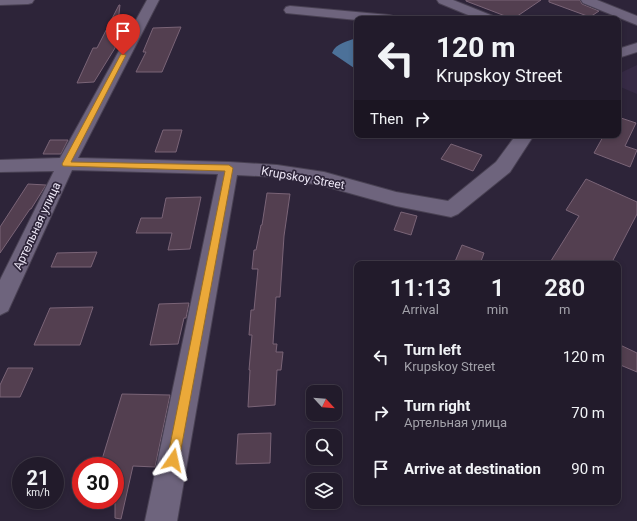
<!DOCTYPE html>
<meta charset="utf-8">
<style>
body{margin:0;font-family:Roboto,sans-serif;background:#2e2837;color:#f1f3f6;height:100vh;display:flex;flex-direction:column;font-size:15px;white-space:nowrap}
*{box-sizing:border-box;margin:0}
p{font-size:13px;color:#a2a1a9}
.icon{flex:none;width:22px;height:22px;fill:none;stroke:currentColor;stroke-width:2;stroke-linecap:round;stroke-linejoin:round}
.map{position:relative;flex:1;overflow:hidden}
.panel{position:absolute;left:354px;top:261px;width:267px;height:244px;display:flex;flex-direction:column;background:#221b2b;border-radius:8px;box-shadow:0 2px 6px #0003,0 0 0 1px #3f3947}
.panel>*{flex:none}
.banner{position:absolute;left:354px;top:16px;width:267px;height:122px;border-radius:8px;box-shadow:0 2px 6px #0003,0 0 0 1px #3f3947;background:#221b2b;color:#f1f3f6;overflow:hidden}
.needle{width:26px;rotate:116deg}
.buttons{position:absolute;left:306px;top:385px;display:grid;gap:8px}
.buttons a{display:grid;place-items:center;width:36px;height:36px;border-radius:8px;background:#221b2b;box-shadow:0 2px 6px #0003,0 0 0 1px #3f3947;font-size:20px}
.speed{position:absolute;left:12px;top:457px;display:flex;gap:8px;font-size:20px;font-weight:700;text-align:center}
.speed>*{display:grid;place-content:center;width:52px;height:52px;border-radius:50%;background:#221b2b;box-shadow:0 2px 6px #0003,0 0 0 1px #3f3947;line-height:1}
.speed small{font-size:10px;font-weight:400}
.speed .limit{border:6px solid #d22;background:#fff;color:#111}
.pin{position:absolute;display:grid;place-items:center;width:34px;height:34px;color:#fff;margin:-41px -17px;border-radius:50% 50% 50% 0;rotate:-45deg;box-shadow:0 0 4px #0007}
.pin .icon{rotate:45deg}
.me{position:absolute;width:44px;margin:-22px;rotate:11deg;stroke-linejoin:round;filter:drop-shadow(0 0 3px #0008)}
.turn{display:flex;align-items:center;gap:14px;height:84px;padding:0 16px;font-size:18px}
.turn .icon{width:52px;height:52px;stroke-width:2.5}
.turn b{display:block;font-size:28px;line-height:34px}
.then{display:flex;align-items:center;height:38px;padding:0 16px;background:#0003;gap:8px;font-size:15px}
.eta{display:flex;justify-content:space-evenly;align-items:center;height:68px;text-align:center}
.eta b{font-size:24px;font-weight:600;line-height:28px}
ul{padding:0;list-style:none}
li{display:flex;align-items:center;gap:12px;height:56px;padding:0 16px}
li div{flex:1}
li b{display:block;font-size:15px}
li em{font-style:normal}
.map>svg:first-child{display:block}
.built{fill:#362a45}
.water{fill:#4c7199}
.building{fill:#533f50;stroke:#7a6477}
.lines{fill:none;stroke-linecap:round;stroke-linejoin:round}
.minor-casing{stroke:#494153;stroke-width:2}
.minor{fill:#6e647d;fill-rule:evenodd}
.route{fill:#eba939;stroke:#996e25}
.labels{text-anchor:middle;stroke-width:3.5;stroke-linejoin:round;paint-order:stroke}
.street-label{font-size:12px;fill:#ede7f6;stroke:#2d2439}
</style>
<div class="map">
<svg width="637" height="521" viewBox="0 0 637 521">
<rect width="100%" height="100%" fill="#2d2439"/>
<!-- built -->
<path class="built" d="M637,65v29l-19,-8v-12z"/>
<!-- water -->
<path class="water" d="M357,38v32l-25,-17c4,-10 16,-12 25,-15z"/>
<!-- building -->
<path class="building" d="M466,0h75l-28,19 -47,-18z
M549,0h31l2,4 17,7 -9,6 -41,-15z
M119,5h1l-5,43 -21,34 -17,1 16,-35h4z
M181,27l-19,45h-26l10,-20h-3l10,-24z
M618,117l18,6 -11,23 12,4 -7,17 -36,-14 10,-18h14z
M163,130h19l-6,22h-21z
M50,140h18l-7,14h-18z
M451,144l31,11 -9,16 -32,-12z
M586,179l51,23v12l-26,50h-62l30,-48 -13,-6z
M28,184l18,1 -15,24h-1l-30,44v-26z
M267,193l23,1 -6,42 -4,61h-4l-3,47h4l-1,8h7l-2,18h-4l-2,35 -27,2 2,-37h-1l3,-35h-3l2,-25h3l4,-41h-6l2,-19h2l5,-25h1z
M201,197l-11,52 -22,1 4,-17h-36l5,-15h21l4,-20z
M401,212l16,4 -6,19 -17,-5z
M462,245l22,8 -4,11h-26z
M97,252l-6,15h-40l6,-14z
M189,303l-3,15h-2l-6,26 -28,1 9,-41z
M93,307l-13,38h-46l16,-37z
M618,344l19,9v19l-19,-8z
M8,368h25l-13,29h-20v-12z
M122,394l48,1 -15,72 -22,-1 -12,53 -6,-1v-52h-15z
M271,433l-1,30 -34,1 2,-30z"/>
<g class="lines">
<!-- minor casing -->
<g class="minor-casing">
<path id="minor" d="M0,0h34l-2,3 -4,1 -28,1z
M147,0h12l-81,158 151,4 48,3 47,7 72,20 52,9 48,-39 20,-27h18l-24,37 -52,42 -7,3 -55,-11 -72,-20 -47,-9 -40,-2 -60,346h-32l73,-347 -146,-4 -64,141 -8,4v-35l54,-109 -54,1v-12l60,-2z
M437,0h16l40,16 2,3h-17l-39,-16z
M581,0h16l40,16v9l-54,-22z
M290,6l99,9 4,1 2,3 -38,1 -71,-7 -2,-3 2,-3z
M637,43v9l-19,6v-9z"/>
</g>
<!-- minor -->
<use href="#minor" class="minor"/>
</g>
<!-- route -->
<path class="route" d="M121,54l5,1 -55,107 158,3 4,3 -54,292 -2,4 -4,2 -5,-2 -1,-4 58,-289 -162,-5 -1,-2z"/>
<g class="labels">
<!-- street labels -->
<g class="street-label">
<text transform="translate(303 178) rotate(10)" y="4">Krupskoy Street</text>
<text transform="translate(37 226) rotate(-65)" y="4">Артельная улица</text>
</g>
</g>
</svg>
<div class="buttons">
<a><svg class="needle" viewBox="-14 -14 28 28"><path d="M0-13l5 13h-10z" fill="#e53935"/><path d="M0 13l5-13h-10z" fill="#a2a1a9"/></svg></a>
<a><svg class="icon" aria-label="search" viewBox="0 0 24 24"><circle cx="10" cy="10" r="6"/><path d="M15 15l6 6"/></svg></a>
<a><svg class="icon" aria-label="layers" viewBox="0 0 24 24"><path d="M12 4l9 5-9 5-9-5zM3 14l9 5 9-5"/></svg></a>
</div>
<div class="speed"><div>21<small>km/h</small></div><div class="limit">30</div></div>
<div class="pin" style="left:123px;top:55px;background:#d93025"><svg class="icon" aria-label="arrive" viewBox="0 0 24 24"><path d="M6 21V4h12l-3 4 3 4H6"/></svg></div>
<svg class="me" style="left:173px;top:460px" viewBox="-20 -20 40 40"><path d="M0-17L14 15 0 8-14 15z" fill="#eba939" stroke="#fff" stroke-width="4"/></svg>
<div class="banner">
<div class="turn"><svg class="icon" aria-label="left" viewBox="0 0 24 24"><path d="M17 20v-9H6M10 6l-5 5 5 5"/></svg><div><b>120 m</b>Krupskoy Street</div></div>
<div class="then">Then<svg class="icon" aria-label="right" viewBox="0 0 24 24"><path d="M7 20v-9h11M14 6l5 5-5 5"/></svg></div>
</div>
<section class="panel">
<div class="eta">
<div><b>11:13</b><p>Arrival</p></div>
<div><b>1</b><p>min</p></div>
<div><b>280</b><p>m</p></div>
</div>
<ul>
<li><svg class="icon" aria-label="left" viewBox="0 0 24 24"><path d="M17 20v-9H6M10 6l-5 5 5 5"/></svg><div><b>Turn left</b><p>Krupskoy Street</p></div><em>120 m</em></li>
<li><svg class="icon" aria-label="right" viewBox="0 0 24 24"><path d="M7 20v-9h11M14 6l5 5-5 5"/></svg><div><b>Turn right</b><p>Артельная улица</p></div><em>70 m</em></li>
<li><svg class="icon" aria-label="arrive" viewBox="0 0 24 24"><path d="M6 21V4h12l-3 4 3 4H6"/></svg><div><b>Arrive at destination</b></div><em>90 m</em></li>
</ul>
</section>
</div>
